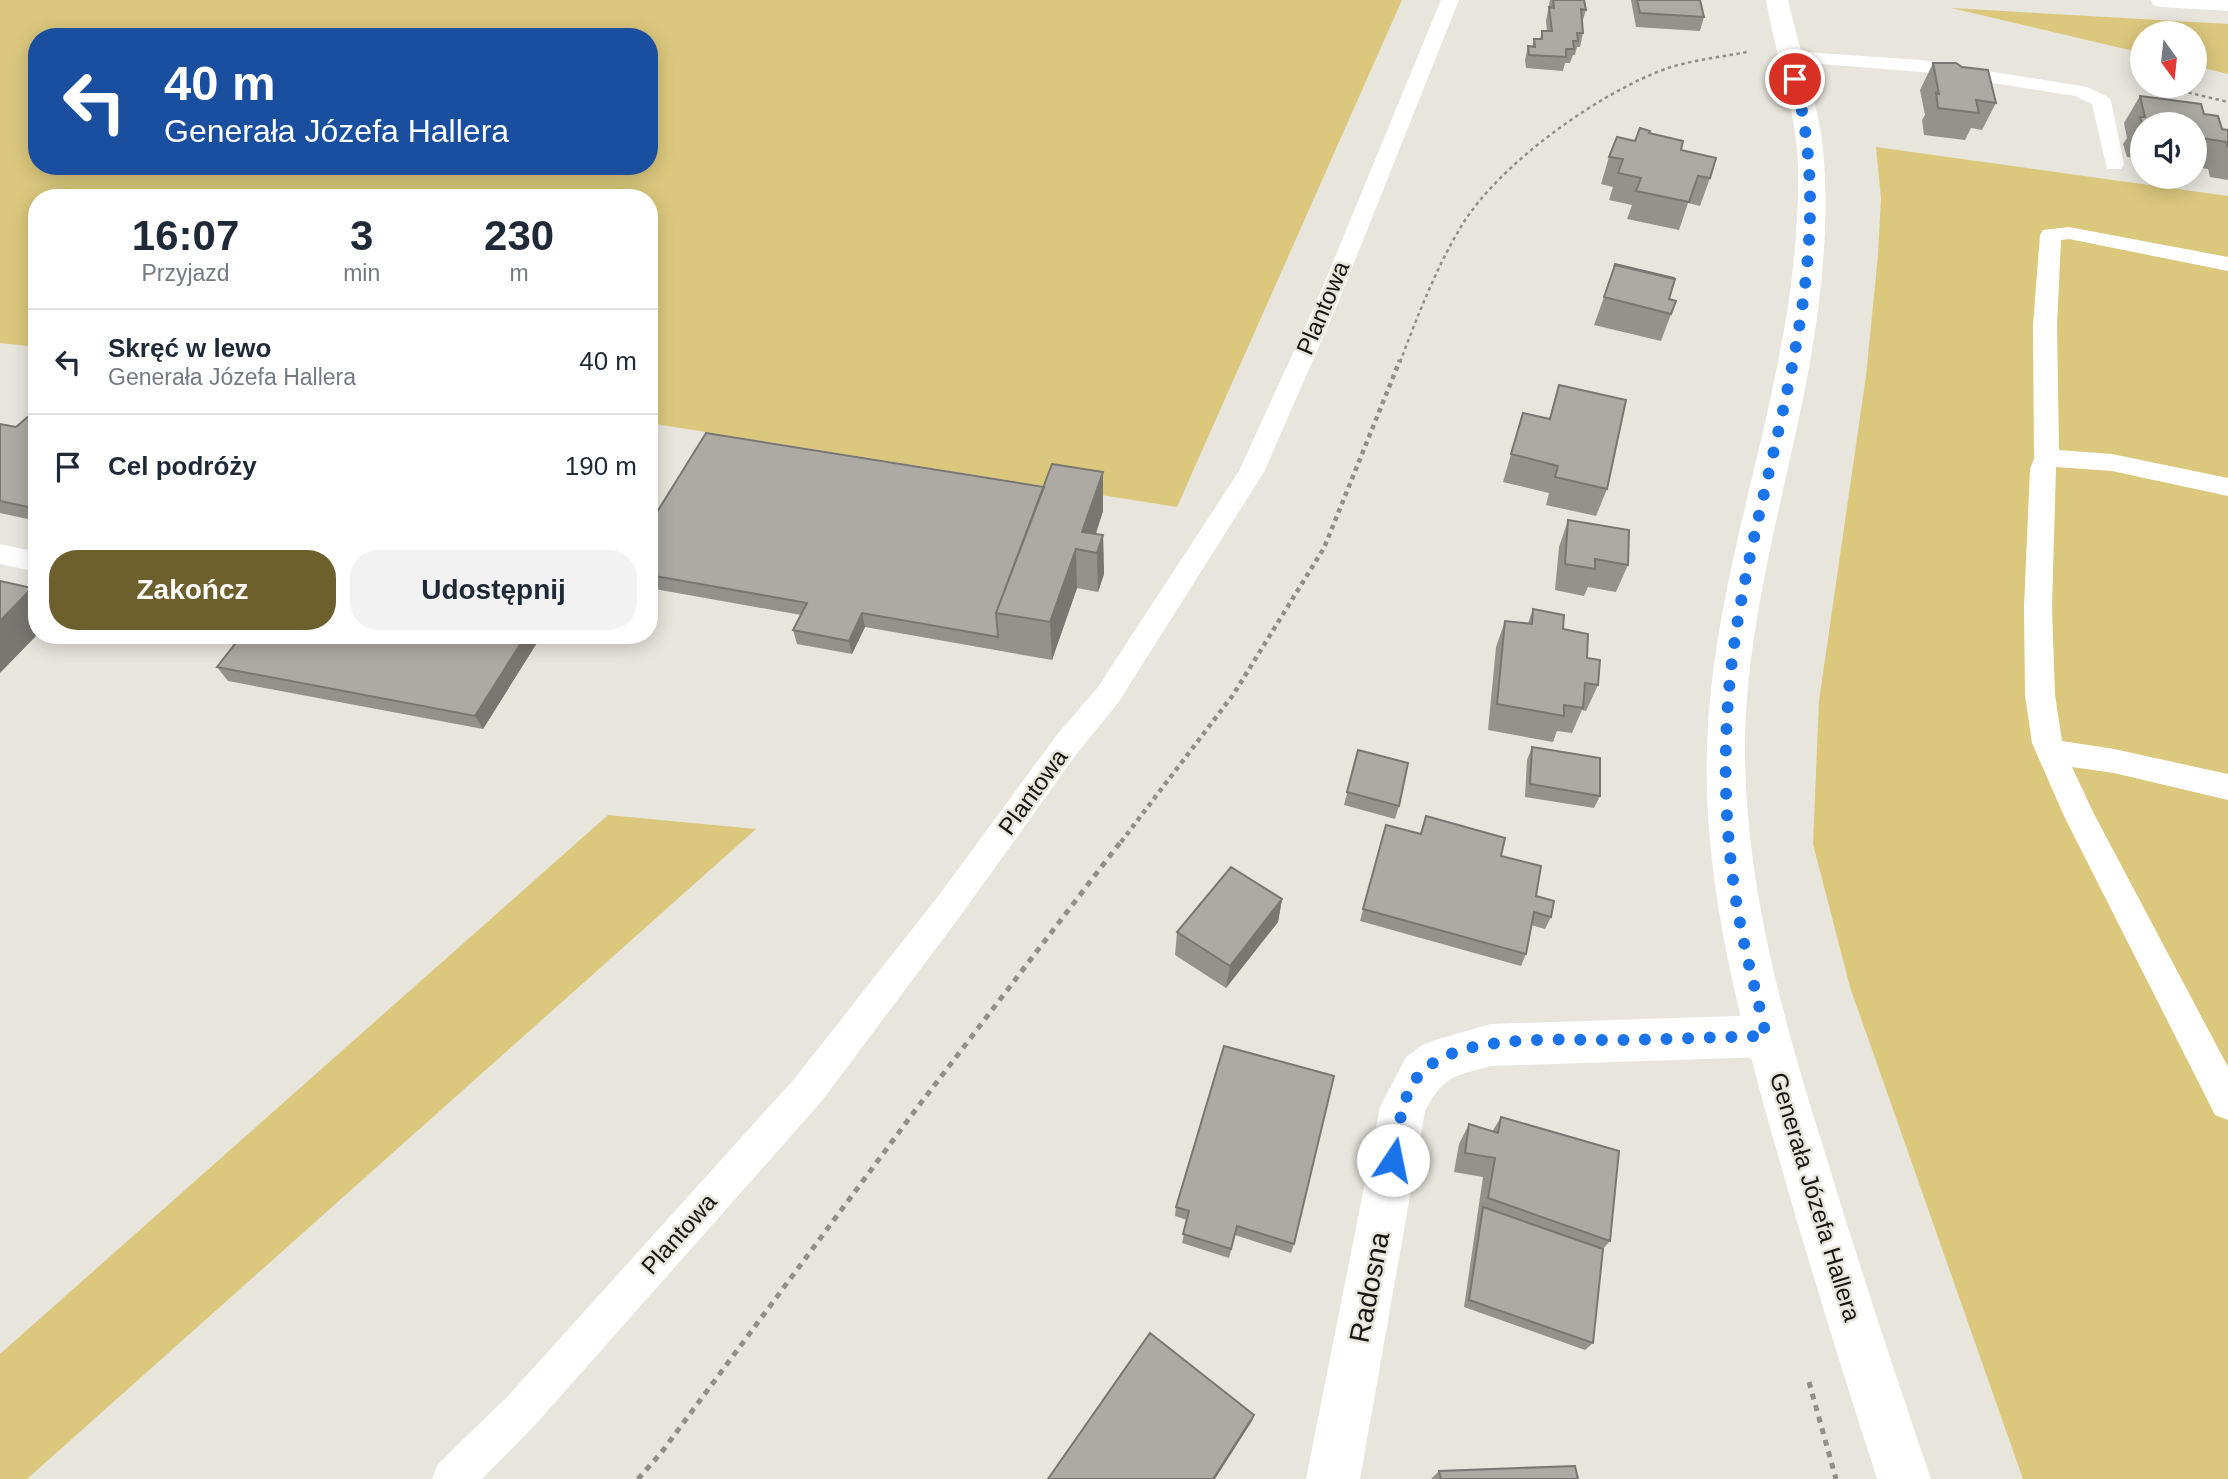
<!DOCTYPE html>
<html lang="pl">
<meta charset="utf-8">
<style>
body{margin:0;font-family:Helvetica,sans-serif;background:#f2f2f3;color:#1f2937;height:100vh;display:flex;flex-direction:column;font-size:26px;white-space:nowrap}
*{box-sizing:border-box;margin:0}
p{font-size:23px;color:#747a83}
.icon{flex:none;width:38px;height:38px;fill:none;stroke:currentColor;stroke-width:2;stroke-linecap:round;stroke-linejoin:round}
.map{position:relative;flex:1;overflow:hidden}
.panel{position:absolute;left:28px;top:189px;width:630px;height:455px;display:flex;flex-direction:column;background:#fff;border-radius:28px;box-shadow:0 4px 18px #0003}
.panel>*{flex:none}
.hud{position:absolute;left:28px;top:28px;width:630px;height:147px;border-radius:28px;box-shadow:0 4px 18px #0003;background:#1a4fa0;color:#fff;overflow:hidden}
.needle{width:46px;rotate:165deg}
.tools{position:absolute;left:2130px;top:21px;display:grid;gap:14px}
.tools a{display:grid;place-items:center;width:77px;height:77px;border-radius:50%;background:#fff;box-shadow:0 4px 18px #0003;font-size:35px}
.pin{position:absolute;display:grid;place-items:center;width:60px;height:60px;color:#fff;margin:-30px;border:4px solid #fff;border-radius:50%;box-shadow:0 2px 7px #0007}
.me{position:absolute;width:77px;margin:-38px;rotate:11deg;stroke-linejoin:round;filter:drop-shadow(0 0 5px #0008)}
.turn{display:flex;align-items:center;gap:24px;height:147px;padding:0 21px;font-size:32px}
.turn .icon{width:91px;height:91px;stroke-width:2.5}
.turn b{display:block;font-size:49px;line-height:60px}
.eta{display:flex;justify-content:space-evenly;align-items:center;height:119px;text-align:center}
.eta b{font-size:42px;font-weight:700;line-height:49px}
.action{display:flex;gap:14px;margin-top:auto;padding:14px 21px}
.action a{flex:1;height:80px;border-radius:28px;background:#6d602d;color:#fff;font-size:28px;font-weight:700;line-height:80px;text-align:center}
.action a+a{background:#f2f2f3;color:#1f2937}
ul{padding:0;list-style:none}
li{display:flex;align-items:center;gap:21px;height:105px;padding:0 21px;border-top:2px solid #e0e1e3}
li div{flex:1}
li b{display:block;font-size:26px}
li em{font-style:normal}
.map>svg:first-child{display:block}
.green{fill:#dbc87d;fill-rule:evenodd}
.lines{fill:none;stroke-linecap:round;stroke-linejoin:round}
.path-far2{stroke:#918f89;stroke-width:2.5;stroke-dasharray:3.5 3.5;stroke-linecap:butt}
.path-far1{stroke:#918f89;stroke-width:4.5;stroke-dasharray:4.5 4.5;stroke-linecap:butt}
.path{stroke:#918f89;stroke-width:5;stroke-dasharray:6 6;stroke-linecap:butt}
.service{fill:#fff;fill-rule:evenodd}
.minor{fill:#fff;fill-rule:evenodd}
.tertiary{fill:#fff;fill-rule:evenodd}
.wall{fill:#94928b}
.shaded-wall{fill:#787771}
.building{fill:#acaaa2;stroke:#787771;stroke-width:2}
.route{stroke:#1a73e8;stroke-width:12;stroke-dasharray:0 21.6}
.labels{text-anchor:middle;stroke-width:5;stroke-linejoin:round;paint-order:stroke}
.street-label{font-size:24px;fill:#171613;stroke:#e7e5dc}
.near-street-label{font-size:28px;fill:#171613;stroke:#e7e5dc}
</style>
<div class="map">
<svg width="2228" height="1479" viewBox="0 0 2228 1479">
<rect width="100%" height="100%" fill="#e7e5dc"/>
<!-- green -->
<path class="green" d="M0,0h1402l-225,507 -528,-84v-225h-612v149l-37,-4zM37,37h612v129h-612z
M1951,8l277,16v50l-33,-8 -1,-33h-52v20z
M1876,147l352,49v1283h-205l-173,-492 -37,-143 6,-143 47,-325 12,-121 3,-57z
M608,815l148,14 -729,650h-27v-125z"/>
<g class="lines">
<!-- path-far2 -->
<path class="path-far2" d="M2161,86l67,16
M1400,362c18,-47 36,-94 62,-137 38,-62 138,-133 206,-157 25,-8 53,-11 79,-16"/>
<!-- path-far1 -->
<path class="path-far1" d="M1121,842l112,-147 91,-147 76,-188"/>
<!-- path -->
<path class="path" d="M1809,1382l27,97
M638,1479l23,-26 253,-341 208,-272"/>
<!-- service -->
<path class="service" d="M1441,0h18l-121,303 -74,169 -146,231 -40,49 -117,163 -140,187 -285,322 -54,55h-50l6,-15 70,-68 287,-318 144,-183 117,-159 42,-49 141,-216 77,-168z
M1790,51l131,9 166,27 21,10 3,4 13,64 -3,4h-14l-15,-65 -17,-8 -154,-24 -138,-11 -2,-4z
M2069,227l159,30v14l-159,-32 -8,1 -4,85 2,125 53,4 116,24v18l-116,-25 -56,-4 -4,140 3,88 7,46 52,8 114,25v26l-114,-27 -42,-6 21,45 135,255v53l-13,-5 -151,-299 -32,-73 -7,-48 -1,-88 6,-138 4,-10 -1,-134 7,-90 3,-5z
M0,544l37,8v20l-37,-8z"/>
<!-- minor -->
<path class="minor" d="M2150,0h78v11l-67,-4 -8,-2z
M1766,1015l16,6 6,15 -6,15 -16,6 -275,9c-38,11 -46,8 -66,45l-65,368h-54l74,-372 26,-50 16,-12 16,-6 53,-15z"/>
<!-- tertiary -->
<path class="tertiary" d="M1766,0h22c10,45 25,88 33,133 7,49 5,103 0,152 -16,157 -76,307 -76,466 1,138 39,272 80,402 33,109 69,218 106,326h-54c-35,-109 -69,-218 -100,-327 -37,-131 -74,-266 -70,-403 5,-182 82,-351 90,-532 2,-30 2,-61 -3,-91 -7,-42 -21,-84 -28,-126z"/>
</g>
<!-- wall -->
<path class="wall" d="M1550,0h34l2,10 -4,13 1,10 -3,14h-3l-2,8h-2l-3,8h-5l-2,8 -37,-3 -1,-8 3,-14 4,1 2,-8h6l2,-8h5l-1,-10z
M1631,0h69l4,17 -4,14 -64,-4z
M1933,63l63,40 -14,27 -11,-2 -6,12 -41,-5 -2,-15 3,-5 -5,-25z
M2140,96l64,18 18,15 6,1v50l-18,-3 -2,-8 -14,-2v-43h-52v35l-15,-2 -4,-13 4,-6 -3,-15z
M1649,133l32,17 29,28 -10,28 -12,-3 -9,27 -52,-11 5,-14 -23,-5 4,-13 -12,-3 8,-27z
M1604,297l65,2 7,2 -15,40 -67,-16z
M1559,385l48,104 -11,27 -50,-11 3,-12 -46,-11 20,-69 26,6z
M37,409v112l-37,-8v-89l16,3z
M1103,511l-7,23 7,1 1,39 -6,18 -21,-4 -25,72 -187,-33 -13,27 -55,-10 -4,-14 8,-15 -152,-27v-63z
M1568,520l60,45 -12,27 -28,-5 -4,9 -29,-6 4,-43z
M1533,609l30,20 24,29 11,27 -12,26 -4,-1 -10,23 -15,-2 -4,11 -65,-12 8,-83 9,-26 23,2z
M242,635h296l2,3 -57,91 -255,-48 -11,-14z
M1532,747l68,49 -6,12 -69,-11 2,-37z
M1358,750l41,56 -4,13 -51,-14z
M1426,816l75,40 35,40 15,21 -6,12 -14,-4 -5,29 -5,12 -161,-45 26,-96 34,9z
M1282,899l-4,23 -52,66 -51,-33 2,-23z
M1501,1117l109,124 -7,8 -10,94 -8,7 -121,-43 19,-130 -29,-5 5,-28 10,-20 23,8z
M1176,1207l118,37 -3,9 -56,-18 -6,23 -47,-15 5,-23 -12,-4z
M1439,1471l139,8h-147z"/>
<!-- shaded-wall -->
<path class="shaded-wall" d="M1103,472v39l-14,41 -7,-20z
M1103,535l1,39 -6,18 -1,-39z
M1076,549l1,39 -25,72 -2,-38z
M32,588l5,5v42l-37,38v-52z
M862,613l3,14 -13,27 -3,-13z
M526,635h12l2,3 -57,91 -8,-13z
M1282,899l-4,23 -52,66 4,-22z
M1254,1415l-2,6 -37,58h-2z"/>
<!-- building -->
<path class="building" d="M1553,0h31l2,10 -5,-1 2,24h-6l1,8h-5l1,8h-8v8l-37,-2 -1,-9 7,1 -1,-8h8v-8h10l-3,-24 5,1z
M1637,0h63l4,17 -64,-4z
M1933,63h23l6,4 26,3 8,33 -20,-3 3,13 -41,-5 -2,-15 3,1z
M2140,96l61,8 3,10 14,2 4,13 6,1v17l-2,-5 -32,-5v-13h-52l-2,-7h5z
M1640,128l10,3 -1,2 34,8 -2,9 35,8 -6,20 -12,-2 -9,26 -53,-11 5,-13 -23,-5 5,-14 -14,-2 8,-20 18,4z
M1615,264l59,14v1l-59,-14 -1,2z
M1615,265l60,14 -6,20 7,2 -5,13 -67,-17z
M1559,385l67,15 -19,89 -52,-12 3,-11 -47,-12 12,-41 27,6z
M37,409v100l-37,-8v-77l16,3z
M706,433l338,54 -48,126 2,24 -136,-24 -13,28 -56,-11 14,-27 -158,-28v-50z
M1052,464l51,8 -21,60 21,3 -6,18 -21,-4 -26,73 -54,-9z
M1568,520l61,10 -1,35 -33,-6v10l-30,-5z
M0,581l32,7 -32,33z
M1533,609l31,6 -1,14 25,5 -1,24 13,2 -2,25 -13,-2 -2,25 -19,-3v11l-67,-12 8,-83 27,3z
M242,635h284l-51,81 -258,-49z
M1532,747l68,11v38l-70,-12z
M1358,750l50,13 -9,43 -52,-14z
M1426,816l79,22 -4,18 40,10 -5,30 18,5 -3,16 -17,-5 -8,42 -163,-45 23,-84 35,9z
M1231,867l51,32 -52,67 -53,-34z
M1224,1046l110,30 -40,168 -57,-18 -6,23 -48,-15 6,-23 -13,-4z
M1501,1117l118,34 -9,90 -122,-43 7,-40 -30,-5 4,-29 29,9z
M1483,1207l120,42 -10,94 -124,-43z
M1150,1333l104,82 -41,64h-165z
M1575,1466l3,13h-137l-2,-8z"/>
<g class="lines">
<!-- route -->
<path class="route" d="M1393,1160c6,-29 7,-68 31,-90 43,-39 147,-29 203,-30 46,-1 93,-3 139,-4 -8,-38 -19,-75 -26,-113 -16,-83 -18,-171 -9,-254 22,-196 115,-391 64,-590"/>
</g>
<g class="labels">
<!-- street labels -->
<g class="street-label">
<text transform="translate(1323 308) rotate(-67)" y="8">Plantowa</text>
<text transform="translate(1033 792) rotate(-54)" y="8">Plantowa</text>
<text transform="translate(1815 1197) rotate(73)" y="8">Generała Józefa Hallera</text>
<text transform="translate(679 1234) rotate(-48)" y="8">Plantowa</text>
</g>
<!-- near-street labels -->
<g class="near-street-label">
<text transform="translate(1369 1287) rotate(-79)" y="10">Radosna</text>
</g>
</g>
</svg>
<div class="tools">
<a><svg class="needle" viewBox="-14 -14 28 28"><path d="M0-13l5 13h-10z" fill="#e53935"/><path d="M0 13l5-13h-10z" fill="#747a83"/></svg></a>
<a><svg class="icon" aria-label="sound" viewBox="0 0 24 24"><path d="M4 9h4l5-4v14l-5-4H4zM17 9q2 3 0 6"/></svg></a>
</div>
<div class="pin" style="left:1795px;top:79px;background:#d93025"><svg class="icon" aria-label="arrive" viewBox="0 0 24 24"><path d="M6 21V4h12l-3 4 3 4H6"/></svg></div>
<svg class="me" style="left:1393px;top:1160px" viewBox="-20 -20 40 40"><circle r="19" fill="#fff"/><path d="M0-13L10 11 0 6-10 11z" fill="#1a73e8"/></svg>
<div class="hud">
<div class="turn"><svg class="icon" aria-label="left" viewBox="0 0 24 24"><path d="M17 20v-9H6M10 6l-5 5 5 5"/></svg><div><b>40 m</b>Generała Józefa Hallera</div></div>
</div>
<section class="panel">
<div class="eta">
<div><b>16:07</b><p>Przyjazd</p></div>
<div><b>3</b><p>min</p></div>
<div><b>230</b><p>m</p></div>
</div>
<ul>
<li><svg class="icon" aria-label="left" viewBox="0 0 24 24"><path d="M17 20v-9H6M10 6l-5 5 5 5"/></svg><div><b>Skręć w lewo</b><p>Generała Józefa Hallera</p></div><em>40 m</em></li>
<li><svg class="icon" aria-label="arrive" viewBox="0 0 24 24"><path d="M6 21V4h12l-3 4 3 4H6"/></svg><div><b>Cel podróży</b></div><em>190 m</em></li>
</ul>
<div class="action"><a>Zakończ</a><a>Udostępnij</a></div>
</section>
</div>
